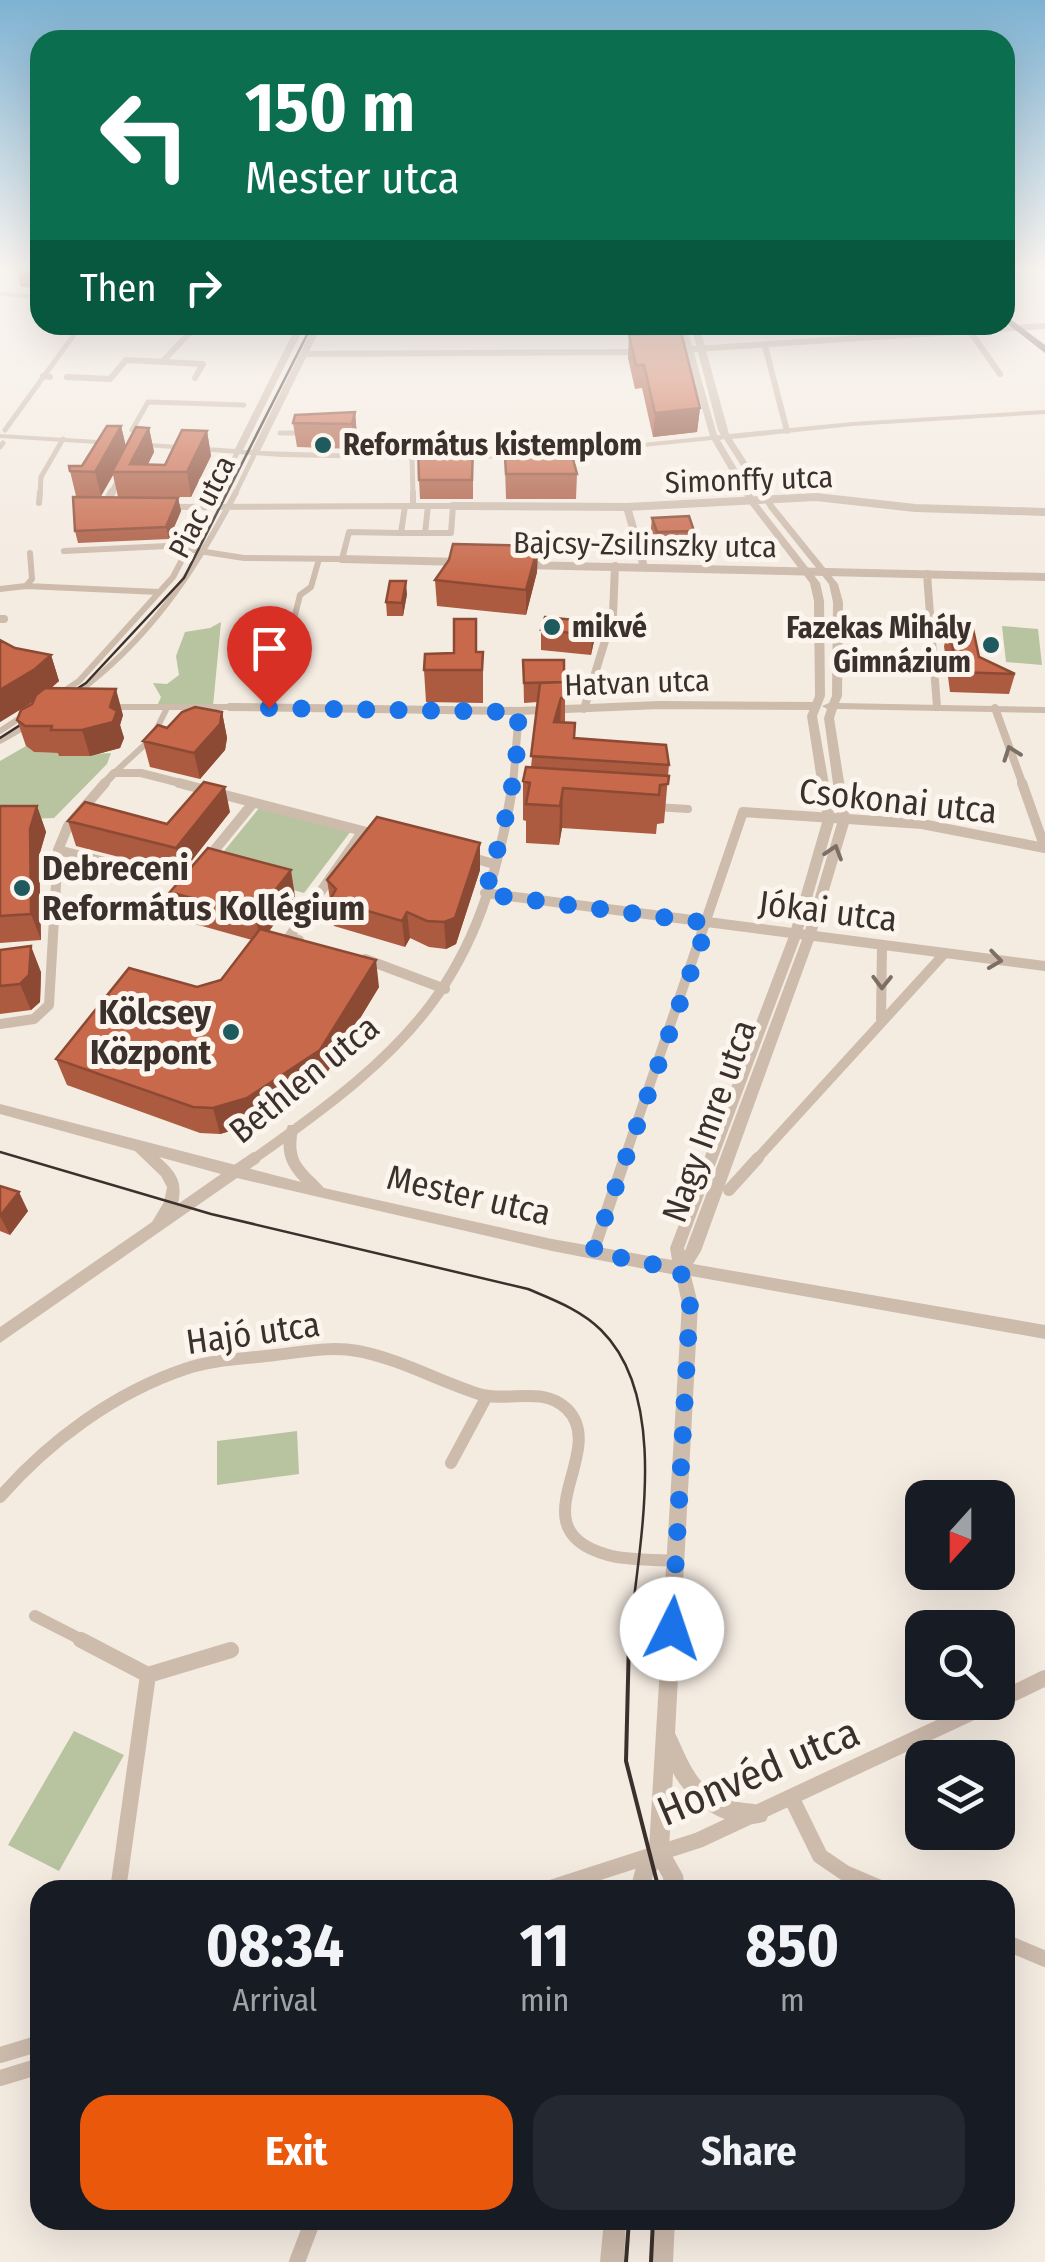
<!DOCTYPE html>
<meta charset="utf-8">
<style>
body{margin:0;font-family:"Fira Sans Condensed",sans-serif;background:#242831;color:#f1f3f6;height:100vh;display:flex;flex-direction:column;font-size:38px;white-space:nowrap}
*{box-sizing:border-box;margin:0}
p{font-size:32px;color:#9ea1a6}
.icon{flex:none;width:55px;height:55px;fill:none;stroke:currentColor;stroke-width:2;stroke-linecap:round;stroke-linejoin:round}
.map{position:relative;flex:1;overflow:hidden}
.side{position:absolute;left:30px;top:1880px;width:985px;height:350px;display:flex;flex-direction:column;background:#171b24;border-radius:30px;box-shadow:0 10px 40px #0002}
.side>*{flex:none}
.guide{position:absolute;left:30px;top:30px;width:985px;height:305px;border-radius:30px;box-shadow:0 10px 40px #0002;background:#0b6e4f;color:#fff;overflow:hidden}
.needle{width:65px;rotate:201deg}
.tools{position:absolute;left:905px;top:1480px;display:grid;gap:20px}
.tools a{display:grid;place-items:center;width:110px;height:110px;border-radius:20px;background:#171b24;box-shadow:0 10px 40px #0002;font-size:50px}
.pin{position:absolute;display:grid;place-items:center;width:85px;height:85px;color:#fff;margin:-102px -42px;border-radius:50% 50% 50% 0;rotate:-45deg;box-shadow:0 0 10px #0007}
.pin .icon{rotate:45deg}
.me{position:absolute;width:110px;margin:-55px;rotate:4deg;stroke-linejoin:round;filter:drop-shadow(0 0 8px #0008)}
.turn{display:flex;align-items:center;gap:35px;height:210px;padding:0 50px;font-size:45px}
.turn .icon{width:130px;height:130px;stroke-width:2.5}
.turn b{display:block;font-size:70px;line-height:85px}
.then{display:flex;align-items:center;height:95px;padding:0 50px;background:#0003;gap:20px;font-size:38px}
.eta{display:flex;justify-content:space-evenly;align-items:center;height:170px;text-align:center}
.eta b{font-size:60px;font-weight:700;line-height:70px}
.button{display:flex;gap:20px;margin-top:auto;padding:20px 50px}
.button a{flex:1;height:115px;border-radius:30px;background:#ea580c;color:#fff;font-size:40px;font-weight:700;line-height:115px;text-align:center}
.button a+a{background:#242831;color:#f1f3f6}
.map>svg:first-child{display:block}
.green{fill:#b8c4a0}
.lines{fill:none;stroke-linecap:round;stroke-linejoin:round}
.pedestrian-far2{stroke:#cdbbac;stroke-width:5}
.pedestrian-far1{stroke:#cdbbac;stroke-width:6}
.pedestrian{stroke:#cdbbac;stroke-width:8}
.minor-far4{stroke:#cdbbac;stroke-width:6}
.minor-far3{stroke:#cdbbac;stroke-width:8}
.minor-far2{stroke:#cdbbac;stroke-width:10}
.minor-far1{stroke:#cdbbac;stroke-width:12}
.minor{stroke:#cdbbac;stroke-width:16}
.tertiary{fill:#cdbbac;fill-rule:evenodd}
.primary{fill:#7d675c;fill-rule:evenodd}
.tram-far1{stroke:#3b302b;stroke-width:2.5}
.tram{stroke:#3b302b;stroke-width:4}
.wall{fill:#ac5a40}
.shaded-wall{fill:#8c4a34}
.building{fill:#c8694b;stroke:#8c4a34;stroke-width:2.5}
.oneway{stroke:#7d6f65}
.route{stroke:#1a73e8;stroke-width:18;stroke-dasharray:0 32.4}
.poi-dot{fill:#1f5a5e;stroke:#fbf5ee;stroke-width:4}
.labels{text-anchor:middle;stroke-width:10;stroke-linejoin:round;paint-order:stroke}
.far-poi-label{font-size:30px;font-weight:bold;fill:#3b302b;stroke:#fbf5ee;text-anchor:start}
.far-street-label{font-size:30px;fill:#3b302b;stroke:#fbf5ee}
.street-label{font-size:35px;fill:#3b302b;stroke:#fbf5ee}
.poi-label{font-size:35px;font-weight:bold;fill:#3b302b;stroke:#fbf5ee;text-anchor:start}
.near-street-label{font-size:42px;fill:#3b302b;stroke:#fbf5ee}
</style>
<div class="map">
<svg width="1045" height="2262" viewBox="0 0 1045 2262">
<rect width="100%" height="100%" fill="#f4ebe1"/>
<!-- green -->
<path class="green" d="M221,622l-8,84h-56l4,-9 -8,-14 14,1 12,-9 -3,-19 9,-24 25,-4z
M1002,626l36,3 4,36 -36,-3z
M26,746l8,6 26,1v3l51,-3 -4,11 -53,54 -54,2v-59z
M260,807l91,24 -47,62 -93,-26z
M297,1431l2,43 -82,11v-44z
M74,1731l50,24 -65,116 -51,-26z"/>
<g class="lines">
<!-- pedestrian-far2 -->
<path class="pedestrian-far2" d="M5,430l76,-105
M132,430l16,-28 96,3
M280,433h25
M0,447l3,-4
M412,458l1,36
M40,494l1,-17 22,-38
M216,494l22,-43
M235,494l20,-41"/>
<!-- pedestrian-far1 -->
<path class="pedestrian-far1" d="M413,492v14
M39,503l1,-11
M405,506h48l-2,27h-50z
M169,507l236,-1
M425,533l3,-27
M64,551l103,-5 77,12 98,1 7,-27 52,1
M26,586l6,-7 -2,-26
M0,589l26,-3 133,6
M289,639l11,-44 11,-8 8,-28
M58,695l21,-14 94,-104 44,-85
M74,695c74,-54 120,-123 162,-203
M113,707h117
M0,731l23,-15
M0,741l28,-16
M114,773l38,-35 14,-28"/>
<!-- pedestrian -->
<path class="pedestrian" d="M656,807l32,2"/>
<!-- minor-far4 -->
<path class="minor-far4" d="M969,330l31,44
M765,346l22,85
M680,350l365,-24
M303,354l339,-2
M163,361l34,-36
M43,376l7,1
M67,377l43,2 16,-19 77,4 -8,14
M111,494l11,-20"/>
<!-- minor-far3 -->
<path class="minor-far3" d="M105,505l7,-13
M453,506l174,1 189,-10 99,11 130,4
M627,507l17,60
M342,559l119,3
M524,565l521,12
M927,574l10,133
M0,619h4
M230,707l289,4 140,-6 157,1
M995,708l28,77
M584,709l29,-94 2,-49
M103,785l11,-12h27l47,12
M513,785l6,-74"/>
<!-- minor-far2 -->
<path class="minor-far2" d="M179,783l199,52
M1022,783l23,65
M58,850l129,33 3,-3
M469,857l25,7
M208,858l45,-55
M485,893l560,73
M299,940l-10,-3 74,-106
M365,959l80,30
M881,1019l1,-74
M0,1024l34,-5 15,-14 9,-155 10,-24 37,-43
M252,1160c160,-112 229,-176 261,-377
M624,1160l119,-348 179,12 123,24
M756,1160l189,-207"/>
<!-- minor-far1 -->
<path class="minor-far1" d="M236,1171l19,-13
M729,1190l29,-32
M593,1252l32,-94
M451,1463l36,-67
M0,1497c49,-56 114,-104 185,-128 29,-10 60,-10 90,-14 27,-3 55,-9 83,-4 42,8 80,30 121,43 28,9 64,-9 88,15 43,43 -53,120 41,146 21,6 46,4 68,6
M35,1616l51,26"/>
<!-- minor -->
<path class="minor" d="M81,1640l67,35 83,-25
M998,1701l47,-23
M792,1799l28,57 25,17 40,17
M118,1890l30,-215
M544,1890l155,-50 295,-138
M1005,1942l40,17
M0,2055l40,-12
M0,2078l40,-12
M297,2262l16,-42"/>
<!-- tertiary -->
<path class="tertiary" d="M0,292l40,3v4l-40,-3z
M297,325h8l-62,125h9l62,-125h8l-62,126 173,5 4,2 -1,2 -155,-3 -149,-11 -1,-2 4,-2 100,7z
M678,325h8l31,110h4l-3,-5 -27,-105h8l30,109 123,-12 193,-12v4l-193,12 -120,13 43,67 63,78 5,18 -1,94 -3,7 206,4v6l-208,-4 -3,9 16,102 -35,117 -114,314 -8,13 352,61v14l-354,-63 7,28 -23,429c12,25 21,54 50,66 13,5 28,3 41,8l3,7 -3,7c-35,13 -77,-18 -93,-48l-4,77 14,25 2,15h-20l-2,-12 -5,-9 -5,6 -3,15h-20l7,-27 12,-15 33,-544 -6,-29 -124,-24 -315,-73 -237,165v-16l152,-105 12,-20 3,-15 -6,-11 -26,-25 -135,-37v-10l301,78c-17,-18 -22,-34 -13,-57h10c0,8 -3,18 -1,27 2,15 18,25 27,36l228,51 120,21 -2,-12 119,-312 34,-117 -16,-103 8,-20 -1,-95 -4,-18 -62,-81 -36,-62 -157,16 -4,-2 4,-2 155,-16zM724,439l45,70 60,75 4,18 -1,94 -3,7 -7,3 5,3 -3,9 14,102 -35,117 -118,314 -1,-3 117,-312 34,-117 -18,-103 8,-20 -1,-95 -4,-18 -64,-82 -36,-61zM159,1157l62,17 -43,30c5,-23 -2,-32 -19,-47z
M0,434l114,7 4,2 -4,2 -114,-7z
M523,453h3v4l-71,3 -4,-2 4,-2z
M604,2220h22l-2,42h-24z
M653,2220h22l-2,42h-24z"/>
<!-- primary -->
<path class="primary" d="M1005,315l40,30v8l-40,-31z"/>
<!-- tram-far1 -->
<path class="tram-far1" d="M0,738l86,-55 98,-105 128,-253
M0,1152l211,62 317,75c26,11 53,21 73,41 72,71 36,222 28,312"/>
<!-- tram -->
<path class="tram" d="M629,1640l-3,121 33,129
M626,2262l3,-42
M651,2262l2,-42"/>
</g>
<!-- wall -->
<path class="wall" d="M40,267v21l-19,-1 -5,-19z
M629,335l71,73 -3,24 -44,5 -11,-49 -7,1 -7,-31z
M355,412l2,24 -3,13 -57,-2 -4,-24z
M121,426l5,21 23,-19 5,24 -6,12 17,1 42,-34 4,25 -20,41h-73l-5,-22 -12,21h-25l-6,-25 12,-5z
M504,438l73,36 -1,25h-70z
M473,444v55h-53l-1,-19z
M178,498l3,13 -12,28 -91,4 -3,-12z
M652,518l42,13 -2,19 -37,1 -5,-14z
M538,546l-1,26 -11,43 -89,-9 -2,-26z
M407,594l-4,22h-16l-1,-14z
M595,622l-1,19 -3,14 -50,-5v-20z
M950,627l29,30 36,17 -6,20 -59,-2 -6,-46z
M0,640l15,8 36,7 8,26 -8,7 72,27 -3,10 4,13 -4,10 -30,8h-31l-1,-3 -24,-1 -8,-6 -9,-26 16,-18 -33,20z
M476,652h7v51l-57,-1 -2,-32z
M523,660l42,38v25l10,15 94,27 -5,58 -7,1 -1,10 -94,-6 -3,17 -33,-2v-22l-3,-1v-39l8,-14 7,-65 -14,1z
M222,712l5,26 -2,12 -25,29 -50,-12 -7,-26 24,-13z
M0,806h37l9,26 -7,24 2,84 -41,3z
M230,812l-48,61 -106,-27 -8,-25 99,3z
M480,843v27l-24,74 -10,5 -17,-2 -19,-9 -5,9 -71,-21 -7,-46z
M170,892l125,4 -26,35 110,56 -54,89 -71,48 -34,10 -20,-1 -133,-48 -11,-26 141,-72 24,-7 31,-40 -75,-21z
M0,950l41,22 -1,30 -9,8 -31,4z
M0,1186l28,25 -18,24 -10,-4z"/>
<!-- shaded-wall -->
<path class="shaded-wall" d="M700,408l-3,24 -44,5 2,-24z
M355,412l2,24 -3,13 -2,-25z
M121,426l6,25 -15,21 1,3 -12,21 -6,-24z
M149,428l5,24 -10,20 -14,-8z
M207,431l4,25 -20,41 -4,-25z
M178,498l3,13 -12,28 -3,-12z
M538,546l-1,26 -11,43v-25z
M406,581l1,13 -4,22 -1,-13z
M595,622l-1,19 -3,14 1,-20z
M51,655l8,26 -16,14 -43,27v-32z
M116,689l7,26 -3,10 4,13 -4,10 -30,8 -8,-26 28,-23z
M561,698l-1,34 -6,-10z
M222,712l5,26 -2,12 -25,29 -6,-26z
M225,787l5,25 -48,61 -6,-25z
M563,788l-1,40 -3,17 1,-39z
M37,806l9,26 -7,24 2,84 -10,-26 -1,-85z
M480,843v27l-24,74 -10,5 -2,-27z
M291,870l4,26 -34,46 -6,-26z
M407,912l3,26 -5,9 -3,-26z
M31,946l10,26 -1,30 -9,8 -11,-26z
M376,960l3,27 -54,89 -71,48 -34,10 -7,-26z
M19,1192l9,19 -18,24 -10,-19z"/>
<!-- building -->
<path class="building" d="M18,267h22v3l-24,-2z
M681,332l19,76 -45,5 -11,-48h-8l-7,-30z
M355,412l-3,12 -59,-1 2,-8z
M107,426h14l-26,46 -25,-1 -1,-5h13z
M136,427l13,1 -19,36 35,1 17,-35 25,1 -20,41h-75z
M567,436l10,38h-71l-2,-36z
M473,444l-1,36h-53l-1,-35z
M73,497l105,1 -12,29 -91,4z
M689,516l5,15 -37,1 -5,-14z
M453,544l85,2 -12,44 -91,-10 14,-20z
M390,581h16l-4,22 -16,-1z
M545,617l50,5 -3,13 -51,-5z
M454,619h22v33h7l-1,18h-58l1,-16 29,-1z
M950,627l23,2 6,28 36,17 -59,-2z
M0,640l15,8 36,7 -16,14 -35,21z
M523,660h41v22l-40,1z
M565,682v16h-4l-7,24 21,1 -1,15 92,7 3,20 -138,-9 9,-73z
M45,688l71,1 -6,18 7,4 -4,11 -31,8h-31l1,-4h-27l-8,-6 4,-10 11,-6 4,-9z
M195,707l27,5 -2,12 -26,29 -51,-12 15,-16 9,3 15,-16z
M526,767l143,9 -1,8 -8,1 -1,10 -96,-7 -3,18 -34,-2 4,-21 -7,-2z
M204,782l21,5 -49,61 -108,-27 17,-19 82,22z
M0,806h37l-7,23 1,85 -31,2z
M377,817l103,26 -25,75 -11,4 -17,-1 -20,-9 -5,9 -72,-21 6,-11 -9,-9z
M208,848l83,22 -36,46 -85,-24z
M260,929l116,31 -56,90 -73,48 -34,10 -20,-1 -137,-48 73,-91 68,19 24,-7z
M31,946l-2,29 -9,9 -20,2v-36z
M0,1186l19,6 -19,24z"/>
<!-- one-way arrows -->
<defs><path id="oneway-chevron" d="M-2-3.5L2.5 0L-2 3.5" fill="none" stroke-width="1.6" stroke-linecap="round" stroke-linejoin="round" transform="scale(2.5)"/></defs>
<g class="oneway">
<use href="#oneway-chevron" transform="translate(1011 753) rotate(-110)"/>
<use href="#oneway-chevron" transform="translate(834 852) rotate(-73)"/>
<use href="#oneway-chevron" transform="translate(995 960) rotate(8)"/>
<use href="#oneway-chevron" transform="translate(882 982) rotate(91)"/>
</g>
<!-- sky -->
<linearGradient id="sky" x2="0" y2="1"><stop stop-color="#7eb2d2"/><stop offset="0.46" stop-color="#faf6f2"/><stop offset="1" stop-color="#faf6f2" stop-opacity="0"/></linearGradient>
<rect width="1045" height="584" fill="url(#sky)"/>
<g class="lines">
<!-- route -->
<path class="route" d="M269,708l249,4c2,63 -16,121 -33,182l223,29 -115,329 87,18 10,34 -18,325"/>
</g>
<!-- markers -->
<g class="poi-dot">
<circle cx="323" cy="445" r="10"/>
<circle cx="552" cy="627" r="10"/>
<circle cx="991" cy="645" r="10"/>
<circle cx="22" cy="888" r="10"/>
<circle cx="231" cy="1032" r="10"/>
</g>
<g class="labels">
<!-- far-poi labels -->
<g class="far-poi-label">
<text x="343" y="455">Református kistemplom</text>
<text x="572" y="637">mikvé</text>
<text x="971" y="638" text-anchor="end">Fazekas Mihály<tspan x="971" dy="34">Gimnázium</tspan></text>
</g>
<!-- far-street labels -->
<g class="far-street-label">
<text transform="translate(749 480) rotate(-2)" y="10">Simonffy utca</text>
<text transform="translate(202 507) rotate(-63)" y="10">Piac utca</text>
<text transform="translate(645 545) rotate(1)" y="10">Bajcsy-Zsilinszky utca</text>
<text transform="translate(637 683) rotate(-2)" y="10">Hatvan utca</text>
</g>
<!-- street labels -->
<g class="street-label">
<text transform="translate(898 801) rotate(6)" y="12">Csokonai utca</text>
<text transform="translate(828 911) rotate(7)" y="12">Jókai utca</text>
<text transform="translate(304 1079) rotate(-39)" y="12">Bethlen utca</text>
<text transform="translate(709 1121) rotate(-70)" y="12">Nagy Imre utca</text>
<text transform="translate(469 1195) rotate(13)" y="12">Mester utca</text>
<text transform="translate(253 1333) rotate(-8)" y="12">Hajó utca</text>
</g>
<!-- poi labels -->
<g class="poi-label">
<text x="42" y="880">Debreceni<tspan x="42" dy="40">Református Kollégium</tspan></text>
<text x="211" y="1024" text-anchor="end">Kölcsey<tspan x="211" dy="40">Központ</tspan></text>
</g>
<!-- near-street labels -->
<g class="near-street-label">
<text transform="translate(758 1771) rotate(-23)" y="15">Honvéd utca</text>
</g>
</g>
</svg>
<div class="tools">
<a><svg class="needle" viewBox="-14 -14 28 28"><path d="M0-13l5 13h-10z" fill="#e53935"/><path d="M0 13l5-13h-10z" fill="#9ea1a6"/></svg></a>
<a><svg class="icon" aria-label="search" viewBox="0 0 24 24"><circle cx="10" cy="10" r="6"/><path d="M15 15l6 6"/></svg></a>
<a><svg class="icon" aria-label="layers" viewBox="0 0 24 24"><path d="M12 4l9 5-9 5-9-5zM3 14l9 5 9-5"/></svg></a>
</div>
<div class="pin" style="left:269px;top:708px;background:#d93025"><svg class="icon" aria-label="arrive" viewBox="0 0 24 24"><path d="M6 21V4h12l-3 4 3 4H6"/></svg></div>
<svg class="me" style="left:672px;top:1629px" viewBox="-20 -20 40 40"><circle r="19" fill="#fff"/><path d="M0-13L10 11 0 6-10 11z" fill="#1a73e8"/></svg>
<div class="guide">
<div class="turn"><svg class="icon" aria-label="left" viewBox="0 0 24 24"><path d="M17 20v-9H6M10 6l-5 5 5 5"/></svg><div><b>150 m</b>Mester utca</div></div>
<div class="then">Then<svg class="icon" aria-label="right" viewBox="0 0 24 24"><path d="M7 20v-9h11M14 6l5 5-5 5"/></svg></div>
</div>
<section class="side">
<div class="eta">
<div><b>08:34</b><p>Arrival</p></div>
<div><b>11</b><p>min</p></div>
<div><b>850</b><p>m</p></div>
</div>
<div class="button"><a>Exit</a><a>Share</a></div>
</section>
</div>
